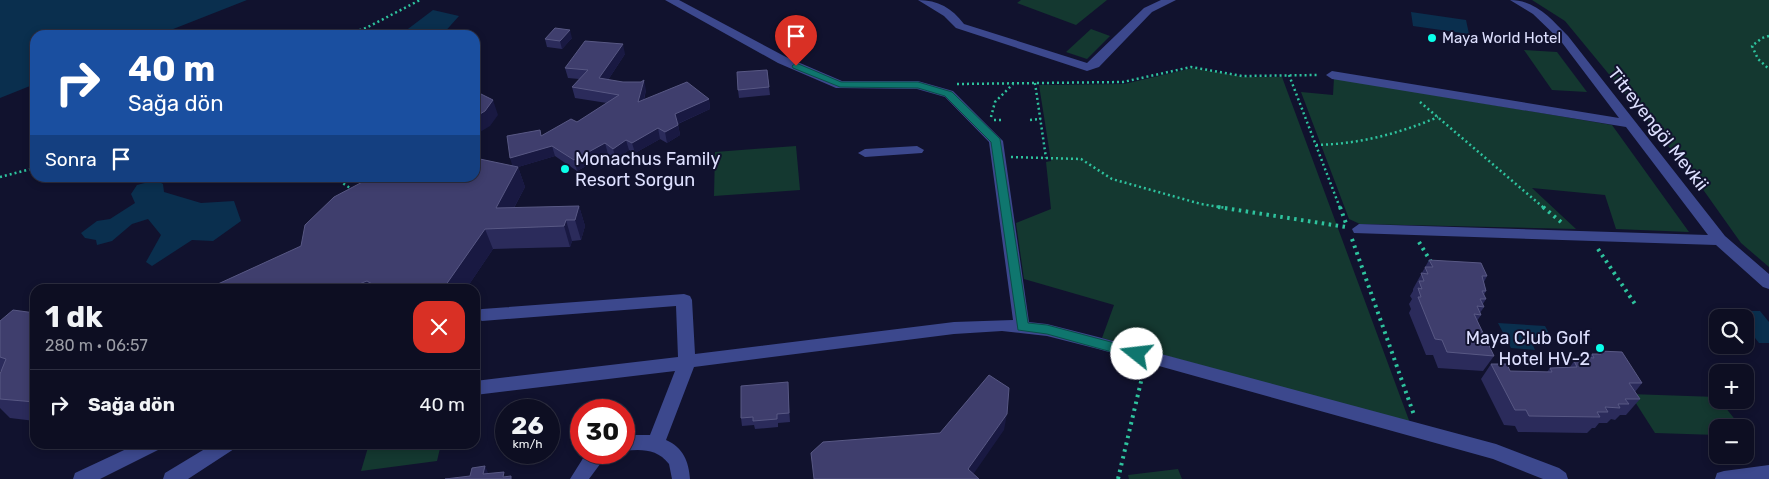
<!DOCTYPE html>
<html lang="tr">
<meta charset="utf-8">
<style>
body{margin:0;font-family:Rubik,sans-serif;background:#16172a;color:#f1f3f6;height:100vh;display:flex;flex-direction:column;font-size:19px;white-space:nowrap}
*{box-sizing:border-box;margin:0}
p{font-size:16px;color:#9a9ca5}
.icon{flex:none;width:28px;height:28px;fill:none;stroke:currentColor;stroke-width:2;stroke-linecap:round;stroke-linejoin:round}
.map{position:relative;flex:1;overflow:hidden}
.drawer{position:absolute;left:30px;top:284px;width:450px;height:165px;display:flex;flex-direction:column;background:#0d0e22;border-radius:15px;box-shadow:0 2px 8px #0003,0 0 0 1px #2d2e40}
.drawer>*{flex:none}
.hud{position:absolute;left:30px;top:30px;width:450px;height:152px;border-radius:15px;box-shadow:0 2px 8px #0003,0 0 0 1px #2d2e40;background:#1a4fa0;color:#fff;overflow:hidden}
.tools{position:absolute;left:1709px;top:309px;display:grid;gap:10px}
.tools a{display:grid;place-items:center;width:45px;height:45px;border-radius:10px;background:#0d0e22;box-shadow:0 2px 8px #0003,0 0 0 1px #2d2e40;font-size:25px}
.speed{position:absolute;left:495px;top:399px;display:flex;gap:10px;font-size:25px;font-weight:700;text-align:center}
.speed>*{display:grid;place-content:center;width:65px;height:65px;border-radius:50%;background:#0d0e22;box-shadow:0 2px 8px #0003,0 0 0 1px #2d2e40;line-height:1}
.speed small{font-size:12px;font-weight:400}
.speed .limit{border:8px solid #d22;background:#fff;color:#111}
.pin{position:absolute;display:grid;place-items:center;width:42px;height:42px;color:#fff;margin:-51px -21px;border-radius:50% 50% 50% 0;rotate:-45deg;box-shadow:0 0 5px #0007}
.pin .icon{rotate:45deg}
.me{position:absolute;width:55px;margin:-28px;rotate:286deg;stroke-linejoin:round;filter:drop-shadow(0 0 4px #0008)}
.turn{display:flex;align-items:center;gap:18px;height:105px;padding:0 15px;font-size:22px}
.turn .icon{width:65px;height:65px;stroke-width:2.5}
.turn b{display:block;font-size:35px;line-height:42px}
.then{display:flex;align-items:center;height:48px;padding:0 15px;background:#0003;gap:10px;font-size:19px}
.round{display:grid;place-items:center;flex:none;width:52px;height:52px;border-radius:15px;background:#16172a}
.headline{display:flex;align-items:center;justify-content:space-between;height:85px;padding:0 15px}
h1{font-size:30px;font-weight:700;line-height:38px}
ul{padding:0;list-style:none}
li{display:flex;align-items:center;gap:15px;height:70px;padding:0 15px;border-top:1px solid #2d2e40}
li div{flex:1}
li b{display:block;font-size:19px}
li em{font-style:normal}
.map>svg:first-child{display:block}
.green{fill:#143830}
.water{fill:#0a2f4e}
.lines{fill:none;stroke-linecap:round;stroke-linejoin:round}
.path-far1{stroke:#2ec39e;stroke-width:2.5;stroke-dasharray:2 3;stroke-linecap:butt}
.path{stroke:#2ec39e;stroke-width:4;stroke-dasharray:2.5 4.5;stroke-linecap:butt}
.minor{fill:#3c488d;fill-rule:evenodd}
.wall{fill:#2b2b5b}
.shaded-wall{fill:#191942}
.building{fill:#3f3e6d;stroke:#585884}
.route{fill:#0f766e;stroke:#0a4d48}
.poi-dot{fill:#0affea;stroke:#11122e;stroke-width:2}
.labels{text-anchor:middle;stroke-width:4;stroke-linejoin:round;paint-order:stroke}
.far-poi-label{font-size:15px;fill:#dee0ff;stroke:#11122e;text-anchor:start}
.street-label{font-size:18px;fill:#dee0ff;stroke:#11122e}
.poi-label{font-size:18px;fill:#dee0ff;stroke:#11122e;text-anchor:start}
</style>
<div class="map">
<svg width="1769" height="479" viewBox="0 0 1769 479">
<rect width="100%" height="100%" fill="#11122e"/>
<!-- green -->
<path class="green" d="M1021,0h86l-31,25 -59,-22z
M1532,0h237v267l-28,-24 -44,-62 -132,-160z
M1091,29l19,7 -23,23 -21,-7z
M1524,50l33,2 30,40 -35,-2z
M1193,68l51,9h38l128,346 -308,-85 12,-33 -90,-26 -8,-56 35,-14 -5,-47 5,-1 -12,-76 85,-1z
M1334,78l278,47 77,107 -73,-3 -11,-34 -73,-7 44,41 -216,-5 -11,-5 -48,-127 32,3z
M796,146l4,44 -86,6 1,-44z
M1630,394l87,3 24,30 -23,1 -1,7 -62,-2z
M369,444h72l-4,17 -76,10z
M1178,469l4,10h-53l-1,-4z"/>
<!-- water -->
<path class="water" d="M0,0h247l-89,35h-123v49l-35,14z
M433,10l26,6 -17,19h-42z
M1411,12l55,8 3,14 -56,-8z
M156,180l7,4 1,8 37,11 33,-2 7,20 -28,20 -21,-1 -40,26 -6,-4 15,-27 -13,-16 -16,5 -20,17 -15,4 -1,-5 -11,-2 -4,-5 16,-12 13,-2 25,-16 -4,-9 6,-9z
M1734,311h26l9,11v21h-10l-14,-18v-7l-6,-1z
M1498,323l47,3 7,13 -23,-2 6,13 -24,-2z"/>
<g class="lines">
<!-- path-far1 -->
<path class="path-far1" d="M345,35l21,-7 54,-28
M1769,36l-7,2 -10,8 6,13 11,10
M1289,75l51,133
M1035,83l11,75
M957,84l166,-2 68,-15 51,9 77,-1
M1420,102l124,106
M991,117l4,-15 18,-18
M994,120h9
M1030,120l11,-1
M1316,145c43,-1 82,-11 122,-28
M1011,157l70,2 31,20 89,25 25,4
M0,177l35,-9
M335,178l18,12"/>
<!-- path -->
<path class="path" d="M1218,207l128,20
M1340,207l7,19
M1543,207l18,15
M1352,239l62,176
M1419,242l12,20
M1598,249l37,55
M1118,479l26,-110"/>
<!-- minor -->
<path class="minor" d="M665,0h14l107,57 56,24h76l35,10 50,50 26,181 18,2 51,13 398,107 63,24 7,5 2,6h-25l-50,-20 -395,-110 -51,-13 -45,-5 -48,3 -260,33 -28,73c17,7 23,22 24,39h-18l-3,-15c-12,-15 -27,-15 -45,-13v-16h26l25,-64 -200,24v-14l203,-24 -2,-51 -194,15 -7,-4 1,-6 6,-2 202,-15 6,2 2,4 3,54 259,-32 59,-2 -24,-178 -44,-45 -28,-8 -81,-1 -58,-25z
M918,0c20,0 34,8 46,24l123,39 57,-55 17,-8h15l-24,12 -53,55 -12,4 -131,-43 -12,-12z
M1510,0c26,0 41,19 58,36l157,200 44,38v15l-6,-2 -47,-42 -362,-12 -2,-4 7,-5 349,11 -82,-108 -294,-48 -6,-4 6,-4 287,47 -59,-78 -27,-26z
M917,146l7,4 -2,3 -57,4 -7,-4 7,-4z
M137,444h26l-3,5 -60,30h-27l2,-6z
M213,444h24l-3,5 -46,30h-25l2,-6z
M587,452h22l-20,27h-19z
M1769,465v14h-54l2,-6 7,-2z"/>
</g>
<!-- wall -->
<path class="wall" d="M572,38l-10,11 -15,-2 -2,-8z
M625,54l-17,26 38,10 -2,10 65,-1 1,10 -32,15 2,11 -13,8 -7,-4 -25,14 -6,-3 -13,9 -8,-5 -31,17 -22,-15 -37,11 7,20 -11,21 65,-2 6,20 -4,14 -9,1 -2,6 -77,2 -27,40h-259l268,-111 37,-13 28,-35 1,6 36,-14 30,-19 -32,-5 -3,-11 7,-8 -11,-1 -3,-10z
M767,70l3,25 -31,3 -1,-8z
M1429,260l58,16 -3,6 2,9 -2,4 2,4 -3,5 1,3 -4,6 1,2 -4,6 17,35 -11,15 -45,-3 -5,-13h-7l-17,-42 2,-4 -2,-5 3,-5 -2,-3 3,-5v-2z
M35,313v108l-25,-3 -10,-10v-34l1,-3h-1v-50z
M1599,351l43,32 -7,9 5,7 -14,16h-6l-5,5 -4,-1 -4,4h-8l-4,5h-3l-5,5 -69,-1 -3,-6 -11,-1 -23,-46 10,-15 19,7 37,1 3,-4 20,-1 4,-6 6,1 3,-5h6l3,-3h5z
M788,390l2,32 -12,1v4l-23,2 -1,-4 -12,1 -1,-8z"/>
<!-- shaded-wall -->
<path class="shaded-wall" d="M570,30l2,8 -10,11 -2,-8z
M623,44l2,10 -23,35 -3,-11z
M644,80l2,10 -6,23 -2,-11z
M709,99l1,10 -33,15 -2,-10z
M493,100l5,15 -8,11 -15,9v-18z
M678,125l2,10 -13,8 -2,-11z
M658,128l2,11 -25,14 -3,-10z
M626,140l3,10 -13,9 -3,-10z
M605,143l3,11 -31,17 -3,-11z
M552,146l3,10 -37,11 7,20 -22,41 -7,-20 17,-40 -3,-10z
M579,206l6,20 -4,14 -6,-20z
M566,220l6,21 -2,6 -6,-21z
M485,229l8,20 -27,40h-23z
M367,281l4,8h-25z
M1007,414l-3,16 -34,49 -2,-10z
M485,466l6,13 -8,-5z"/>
<!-- building -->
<path class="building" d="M555,28l15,2 -10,11 -15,-2z
M585,41l38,3 -24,34 24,4h18l3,-2 -6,22 49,-20 22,17 -34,15 3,11 -13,7 -7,-4 -26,15 -6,-3 -13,9 -8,-6 -31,17 -22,-14 -42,12 -3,-22 33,-6 1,6 30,-17 6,3 42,-27 -47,-8 16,-17 -23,-2z
M767,70l2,17 -31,3 -1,-18z
M475,91l18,9 -8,11 -10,6z
M475,158l43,9 -22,41 83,-2 -4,14h-9l-2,6 -79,3 -42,60h-62l-14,-8 -21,8h-139l94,-43 4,-21 29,-28 36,-19h105z
M1429,260l52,3 6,13h-5l4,15h-4l4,8h-6l4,8 -7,-1 4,9 -7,-1 20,42 -47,-4 -5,-12 -7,-1 -17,-42h3l-3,-9 4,1 -3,-8h5l-3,-8 7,1 -3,-7h8z
M13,310l22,3v89l-35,-3v-25l6,-15 -6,-2v-36z
M1599,351l23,1 20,31h-13l11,16h-15l4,5h-11l2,4 -15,-1 3,5h-11l3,5 -71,-1 -3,-6h-11l-24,-46h16l3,7 42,1 -2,-4 27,-1 -3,-6 12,1 -3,-5 11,1 -2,-4h9z
M989,375l20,13 -2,26 -39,55 11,10h-165l-3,-26 12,-11 117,-9z
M788,382l1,31 -12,1v5l-24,2v-4l-12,1v-32z
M485,466l-2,8 21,-2 -1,5 8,-1v3h-66l25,-3 2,-8z"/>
<!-- route -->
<path class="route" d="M796,63l45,19h77l34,10 48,47 28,184 19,2 90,24 4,1 2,4 -2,3 -4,2 -90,-25 -29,-4 -27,-188 -46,-46 -27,-8 -78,-1 -47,-19 -1,-2z"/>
<!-- markers -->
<g class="poi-dot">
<circle cx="1432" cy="38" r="5"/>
<circle cx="565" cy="169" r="5"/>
<circle cx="1600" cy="348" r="5"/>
</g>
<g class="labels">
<!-- far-poi labels -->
<g class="far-poi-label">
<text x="1442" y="43">Maya World Hotel</text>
</g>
<!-- street labels -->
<g class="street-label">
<text transform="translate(1658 129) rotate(52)" y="6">Titreyengöl Mevkii</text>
</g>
<!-- poi labels -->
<g class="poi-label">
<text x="575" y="165">Monachus Family<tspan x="575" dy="21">Resort Sorgun</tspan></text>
<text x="1590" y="344" text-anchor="end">Maya Club Golf<tspan x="1590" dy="21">Hotel HV-2</tspan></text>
</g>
</g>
</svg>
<div class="tools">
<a><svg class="icon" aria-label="search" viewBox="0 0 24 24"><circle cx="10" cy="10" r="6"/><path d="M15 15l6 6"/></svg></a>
<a>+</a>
<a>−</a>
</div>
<div class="speed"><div>26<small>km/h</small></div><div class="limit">30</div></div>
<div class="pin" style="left:796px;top:66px;background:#d93025"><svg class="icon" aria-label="arrive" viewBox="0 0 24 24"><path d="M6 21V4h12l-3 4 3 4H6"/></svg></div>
<svg class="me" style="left:1137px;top:354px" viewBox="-20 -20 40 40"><circle r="19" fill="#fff"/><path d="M0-13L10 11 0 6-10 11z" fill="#0f766e"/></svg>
<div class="hud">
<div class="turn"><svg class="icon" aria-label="right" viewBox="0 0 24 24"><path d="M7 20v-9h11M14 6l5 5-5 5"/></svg><div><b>40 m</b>Sağa dön</div></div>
<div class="then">Sonra<svg class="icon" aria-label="arrive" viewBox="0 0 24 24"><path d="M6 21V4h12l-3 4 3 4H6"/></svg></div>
</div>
<section class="drawer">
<div class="headline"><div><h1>1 dk</h1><p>280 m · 06:57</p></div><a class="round" style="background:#d93025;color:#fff"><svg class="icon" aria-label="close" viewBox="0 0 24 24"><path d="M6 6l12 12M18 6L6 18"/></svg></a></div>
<ul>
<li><svg class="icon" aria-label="right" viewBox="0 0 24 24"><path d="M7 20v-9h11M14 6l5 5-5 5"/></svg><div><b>Sağa dön</b></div><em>40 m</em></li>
</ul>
</section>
</div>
